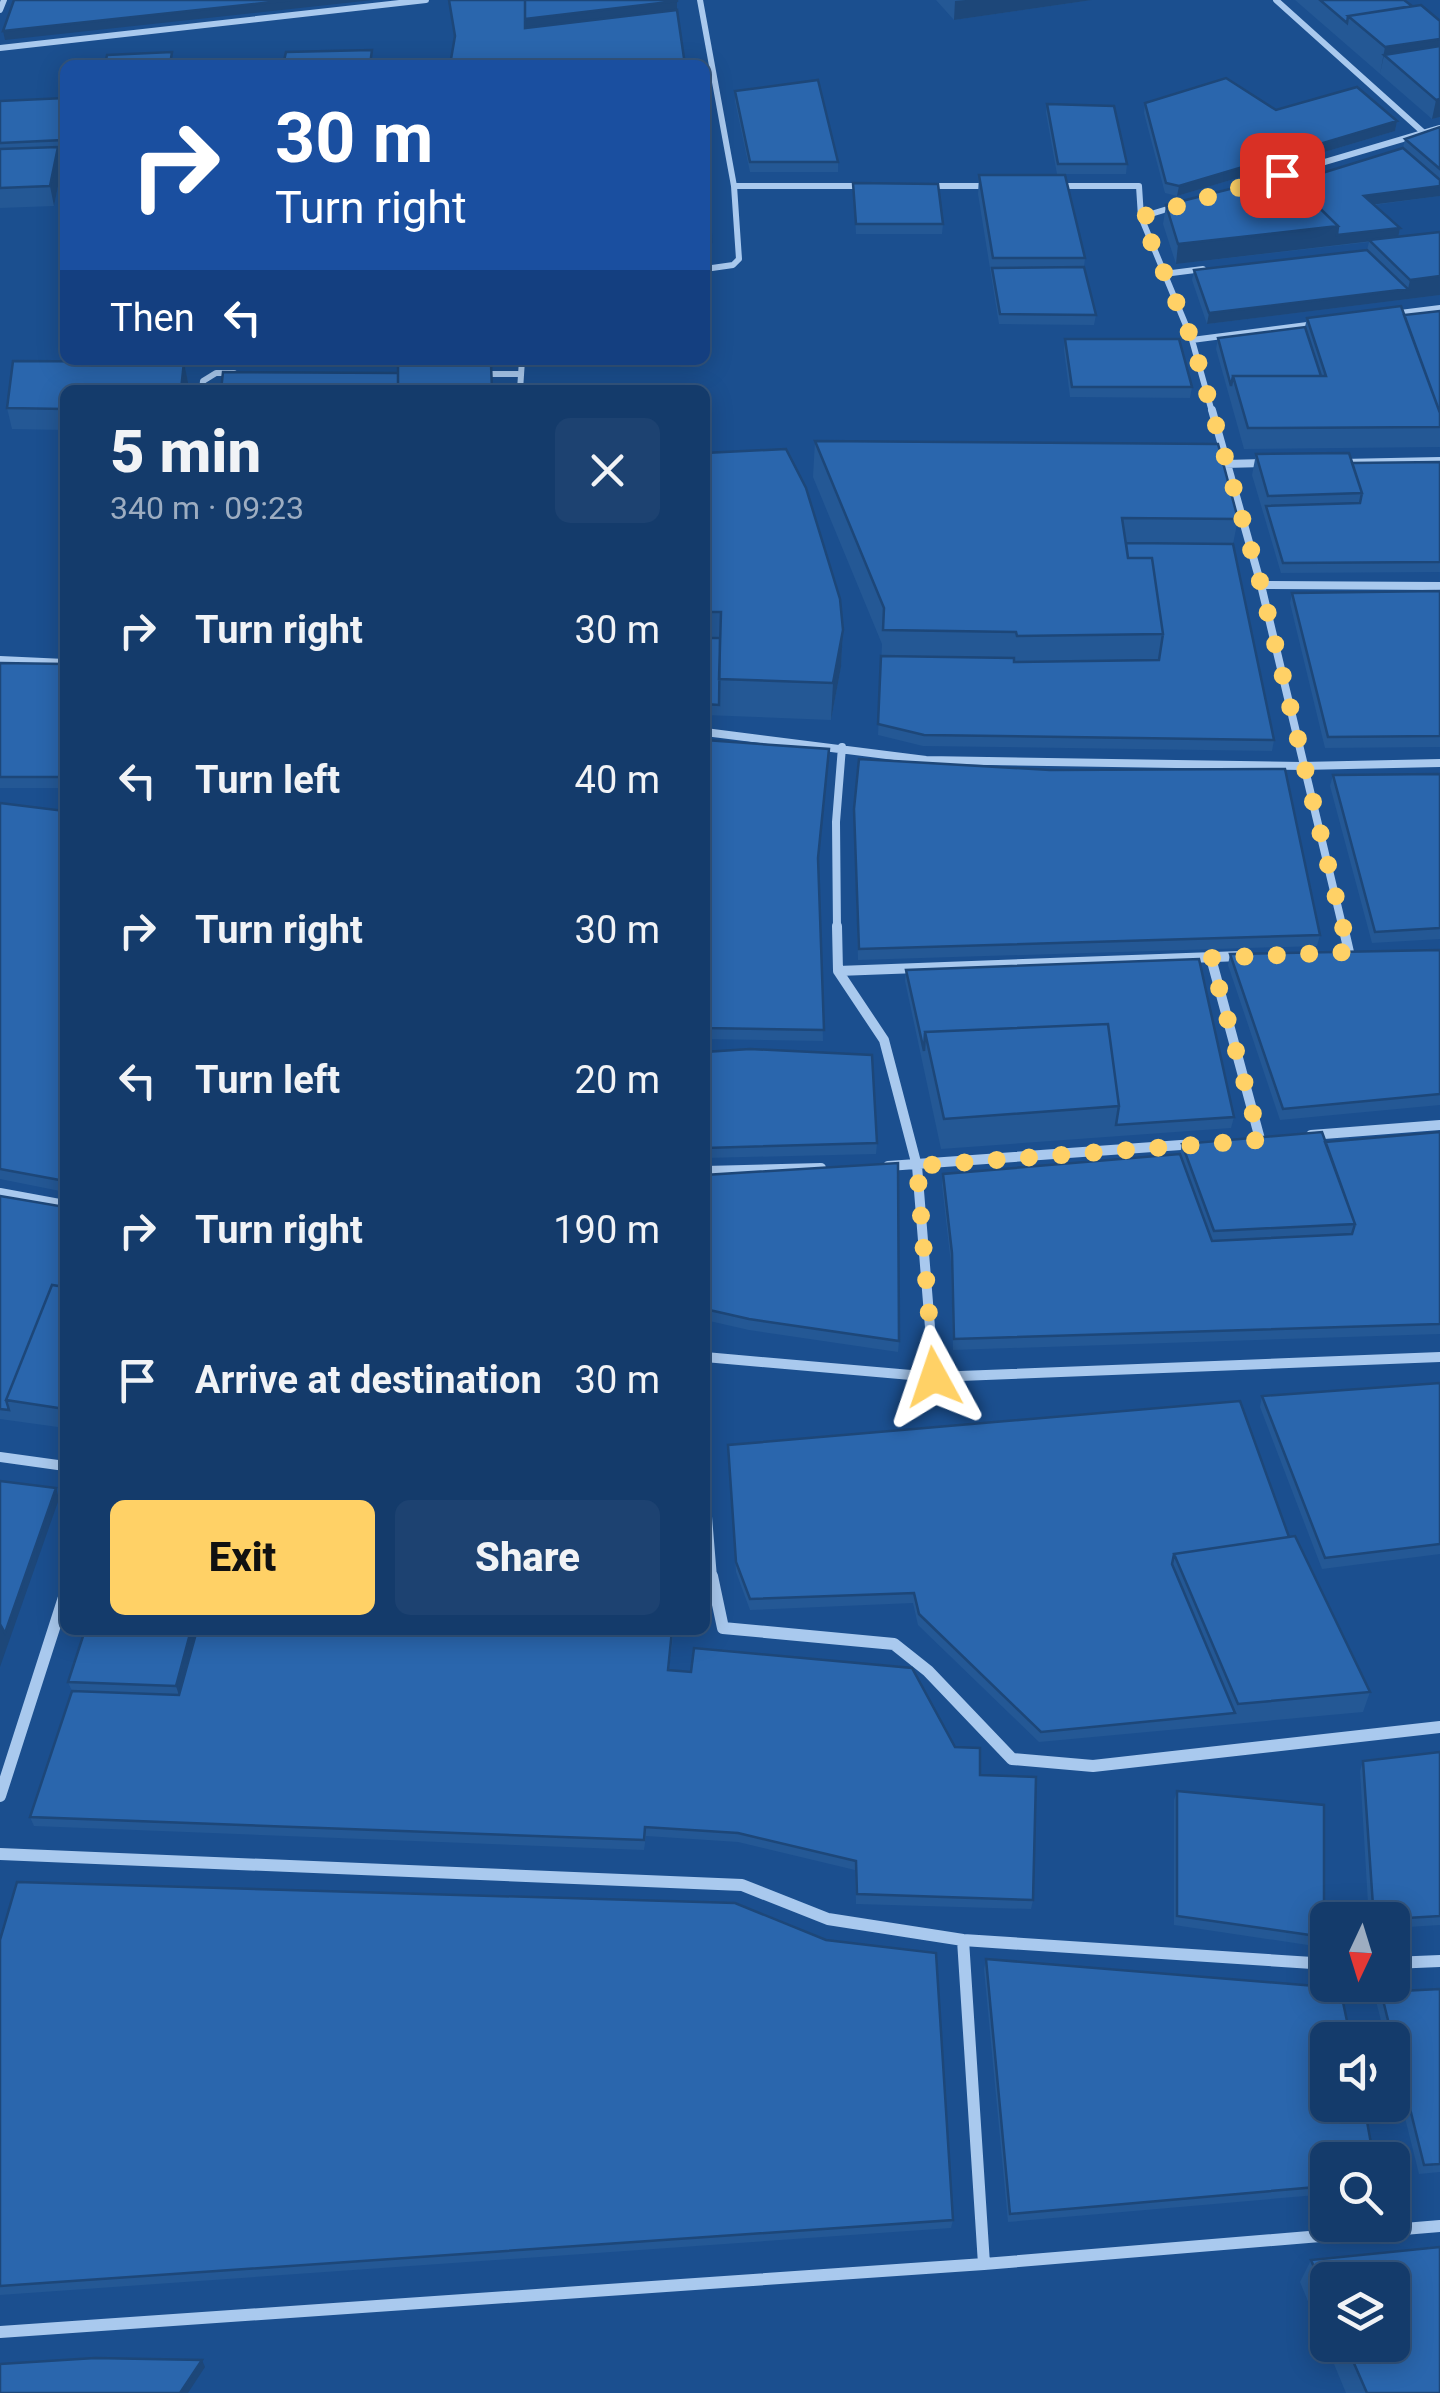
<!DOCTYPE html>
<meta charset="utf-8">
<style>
body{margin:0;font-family:Roboto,sans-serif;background:#1d4271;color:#f1f3f6;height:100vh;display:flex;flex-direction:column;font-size:38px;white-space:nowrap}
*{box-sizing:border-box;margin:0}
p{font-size:32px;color:#9dadc1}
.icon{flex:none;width:55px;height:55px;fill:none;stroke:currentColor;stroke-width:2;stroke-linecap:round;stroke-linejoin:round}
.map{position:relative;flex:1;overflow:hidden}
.panel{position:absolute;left:60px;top:385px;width:650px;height:1250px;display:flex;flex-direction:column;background:#143b6b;border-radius:15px;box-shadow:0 5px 25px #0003,0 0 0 2px #33557e}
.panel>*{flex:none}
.guide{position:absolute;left:60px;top:60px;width:650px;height:305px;border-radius:15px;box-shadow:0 5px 25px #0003,0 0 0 2px #33557e;background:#1a4fa0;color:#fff;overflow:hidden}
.needle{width:65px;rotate:184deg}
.buttons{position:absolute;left:1310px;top:1902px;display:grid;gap:20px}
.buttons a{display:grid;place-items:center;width:100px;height:100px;border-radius:15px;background:#143b6b;box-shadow:0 5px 25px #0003,0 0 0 2px #33557e;font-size:50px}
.pin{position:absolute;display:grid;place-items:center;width:85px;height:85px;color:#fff;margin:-42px;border-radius:20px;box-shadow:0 5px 15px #0006}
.me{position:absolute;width:110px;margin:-55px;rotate:355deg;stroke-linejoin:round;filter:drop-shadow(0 0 8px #0008)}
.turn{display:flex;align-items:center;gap:35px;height:210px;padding:0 50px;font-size:45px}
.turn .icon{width:130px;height:130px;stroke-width:2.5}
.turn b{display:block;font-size:70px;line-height:85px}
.then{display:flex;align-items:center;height:95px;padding:0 50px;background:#0003;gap:20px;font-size:38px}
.round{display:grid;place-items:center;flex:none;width:105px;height:105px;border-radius:15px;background:#1d4271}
.overview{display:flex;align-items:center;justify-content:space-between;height:170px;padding:0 50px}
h1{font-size:60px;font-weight:800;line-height:75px}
.cta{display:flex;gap:20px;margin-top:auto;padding:20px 50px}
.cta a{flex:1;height:115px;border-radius:15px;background:#ffd166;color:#111;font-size:40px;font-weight:800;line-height:115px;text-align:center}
.cta a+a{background:#1d4271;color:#f1f3f6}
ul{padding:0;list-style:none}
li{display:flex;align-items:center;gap:30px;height:150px;padding:0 50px}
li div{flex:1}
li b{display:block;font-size:38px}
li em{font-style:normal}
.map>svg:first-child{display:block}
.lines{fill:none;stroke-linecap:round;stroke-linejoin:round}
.minor-far3{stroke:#a9c9ee;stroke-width:6}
.minor-far2{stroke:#a9c9ee;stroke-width:8}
.minor-far1{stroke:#a9c9ee;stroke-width:10}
.minor{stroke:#a9c9ee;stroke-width:12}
.wall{fill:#245895;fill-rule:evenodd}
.shaded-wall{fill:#1d4779}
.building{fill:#2a66ad;stroke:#1d4779;stroke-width:2.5}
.route{stroke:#ffd166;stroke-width:18;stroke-dasharray:0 32.4}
</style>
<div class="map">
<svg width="1440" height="2393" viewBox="0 0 1440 2393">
<rect width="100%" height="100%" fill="#1b4f8f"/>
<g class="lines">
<!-- minor-far3 -->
<path class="minor-far3" d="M700,0l34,186 5,73 -6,6 -28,4
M1276,0l148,133
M0,10l4,-10
M0,48l426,-48
M1247,185l193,-57
M734,186h130
M926,186h63
M1056,186h83l2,31 51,123 20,72
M1141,217l33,-10
M1164,274l39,-5
M1392,314l48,-6
M1192,340l123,-16
M481,374h39
M202,390l1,-9 13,-8h18
M520,390l2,-30"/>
<!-- minor-far2 -->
<path class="minor-far2" d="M1212,410l49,175 82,344
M1341,463l99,-2
M1225,464l39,-1
M1261,585l179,1
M0,660l65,3
M705,732l221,28 376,6 138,-3
M837,929l-1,-107 6,-75"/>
<!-- minor-far1 -->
<path class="minor-far1" d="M837,926l1,45 46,69 33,126 17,211
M1343,926l6,26
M1211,958l49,181
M838,971l403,-15
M1311,1135l129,-10
M888,1166l307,-22
M705,1171l116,-3
M0,1193l65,12
M705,1357l229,20 506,-20
M0,1457l65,9
M705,1492l7,86"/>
<!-- minor -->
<path class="minor" d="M712,1576l11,52 171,16 34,27 84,88 81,7 347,-39
M0,1796l65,-202
M0,1854l742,31 86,34 135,21 365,24
M963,1940l21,324
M1392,1963l48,-2
M0,2332l984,-68 456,-38"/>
</g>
<!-- wall -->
<path class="wall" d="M936,0h156l-138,20z
M1295,0h109l8,6 9,-1 19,112 -8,2z
M735,91l103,71v10h-88l-15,-71z
M65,98v52l-6,1 3,15 -8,40 -54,2v-107z
M1145,103l131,7 121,11 -2,10 -218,65 -12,-3 -21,-80z
M1047,104l80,60 -1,10h-69l-11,-61z
M1440,127v69l-66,9 26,23 -2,9 42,-5v63l-233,29 -15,-44 2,-10 173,-20 2,-8 -193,22 -13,-40 3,-19 127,-23 110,-34 2,-9z
M979,175l106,83 -1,9 12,48 -2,10 -95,-1 -21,-130z
M853,183l90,41 -1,10h-86z
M705,201h5l1,52h-6z
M1440,311v136l-196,2 -28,-100 2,-11 87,-11 2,-9 97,-3z
M1065,339l127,48 -2,11 -120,-1 -6,-47z
M103,360h87v2h-6l4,20 -123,8v40l-53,-1 -5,-21z
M311,360h180v3l-179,-1z
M541,360h96v2l-96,-1z
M815,441l423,78 -5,25 41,196 -2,11 -349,-5 -45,-11 4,-91 -69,-167z
M705,453l138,177 -2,37 -10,53 -126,-5z
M1256,454l96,9 88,-1v110l-159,1 -29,-98z
M1440,591v156l-115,1 -35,-145 2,-10z
M0,663l65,1v124h-65z
M705,740l113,123 5,178 -118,-2z
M859,759l461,176 -3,11 -459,14 -4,-140z
M1440,774v165l-68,4 -42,-157 3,-11z
M0,803l65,8v381l-65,-13z
M1440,950v155l-160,15 -52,-155 2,-11z
M906,970l328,147 -3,11 -290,21 -36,-168z
M705,1052l172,91 -1,11 -171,4z
M1440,1132v202l-487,16 -2,-86 -9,-79 1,-11 237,-20 2,-10 143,-2z
M705,1175l194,166 -1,11 -149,-22 -44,-10z
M0,1196l65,11v221l-65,-9z
M1440,1383v171l-118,15 -62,-162 2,-11z
M728,1445l561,92 81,155 -7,20 -324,30 -121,-117 -5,-22 -163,7 -14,-38z
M674,1630l-5,40 286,77 25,28 53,125 -2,9 -175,-5 -1,-34 -117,-28 -92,-6 -2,14 -610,-24 -4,-9 42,-126 -4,-9z
M1440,1752v173l-48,3v-8h-23l-9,-149 3,-10z
M1177,1791l147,146 -3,10 -147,-22v-125z
M0,1940h826l127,280 -2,8 -951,67z
M986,1959l342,201v34l-320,28 -24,-253z
M1440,1989v183l-21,2 -27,-108v-26h-6l-10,-39 5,-9z
M1311,2260l129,133h-94l-46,-111zM1328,2280l64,65h-64z"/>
<!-- shaded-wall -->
<path class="shaded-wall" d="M292,0h81l-368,40 -2,-9z
M966,0h126l-138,20 1,-19z
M677,1v18l-151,19 -1,-19z
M1440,39v26l-56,-10 -4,19 5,-27z
M1440,99v18l-8,2 4,-19z
M1397,121l-2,10 -218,65 2,-10z
M58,147l4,19 -8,40 -4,-20z
M1440,186v10l-78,10 2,-10z
M1338,226l62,2 -2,10 -222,26 2,-20z
M1440,276v19l-233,29 2,-11 199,-24 2,-9z
M184,362l4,20 -1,8h-6z
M843,630l-2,37 -10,53 2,-37z
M56,1488l3,11 -59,168v-41z
M191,1630h11l-20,75 -6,-19z
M202,2360l3,7 -17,26h-8z"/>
<!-- building -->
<path class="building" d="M14,0h278l-289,31z
M449,0h76v28l152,-18 8,55h-235l5,-29z
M525,0h152v1l-152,18z
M1320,0h84l8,6 -64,10 -1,7z
M1421,5l19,16v18l-55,8 -37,-31z
M1440,46v53l-4,1 -52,-45z
M372,50l-2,15h-87l3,-13z
M172,52l-2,13h-65l2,-10z
M1226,78l50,32 81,-23 40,34 -218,65 -13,-3 -21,-80z
M818,80l20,82h-88l-15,-71z
M65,98v30l-2,12 -63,3v-42z
M1047,104l67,2 13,58h-69z
M1440,127v42l-35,-30z
M58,147l-8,39 -50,2v-39z
M1403,148l37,32v6l-76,10 36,32 -63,7 1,-9 -45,-44z
M979,175h86l20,83h-92z
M1286,175l52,51 -160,18 -12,-39z
M853,183l85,1 5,40h-87z
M705,201h5l1,41h-6z
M1440,232v44l-30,4 -41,-40z
M1367,250l41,39 -199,24 -15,-43z
M1084,267l12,48 -96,-1 -8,-46z
M1401,306l39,107v14l-192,1 -15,-52h93l-19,-58z
M1440,311v102l-36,-98z
M1305,327l16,49h-88l-2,10 -13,-48z
M1065,339h114l13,48h-120z
M13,361l171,1 -3,28h-116v19l-58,-1z
M398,363l93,1 1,26h-94z
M223,372l175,1v17h-177z
M815,441l403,3 20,75 -116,-1 6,40h24l11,76 -146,2 -1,-4 -133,-2 1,-22z
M786,449l20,39 34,111 3,31 -10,53 -114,-4 2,-67h-16v-159z
M1349,453l13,40 -94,3 -12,-42z
M1440,462v100l-157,1 -17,-57 94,-3 2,-10 -10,-30z
M1126,543l107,1 41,196 -350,-5 -46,-11 3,-68 133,2v4l145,-2 4,-26 -11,-76h-24z
M1440,591v145l-112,1 -36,-144z
M705,638h15l-1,67 -14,-1z
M0,663l65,1v113h-65z
M705,740l124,9 -11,109 6,172 -119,-2z
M859,759l191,11 235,-1 35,166 -461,14 -5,-140z
M1440,774v154l-65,4 -42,-157z
M0,803l65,8v370l-65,-12z
M1440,950v144l-157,15 -53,-155z
M1199,959l35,158 -118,8 3,-19 -11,-82 -183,8 -1,19 -18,-81z
M1108,1024l11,82 -175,13 -19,-87z
M750,1049l122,6 5,88 -172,5v-96z
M1322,1132l33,92 -141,7 -32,-87z
M1440,1132v192l-486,15 -2,-86 -9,-79 237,-20 32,87 140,-7 3,-10 -30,-82z
M898,1163l1,178 -150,-22 -44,-10v-134z
M0,1196l65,11v80l-13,-2 -46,115 3,10 -9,-1z
M52,1285l13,2v122l-59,-9z
M1440,1383v161l-115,14 -63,-162z
M1240,1401l49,136 -115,17 -2,10 63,149 -194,19 -122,-118 -5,-21 -164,6 -14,-37 -8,-117z
M0,1481l56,7 -51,145 -5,-9z
M1295,1536l75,156 -132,12 -64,-150z
M85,1630h106l-15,56 -108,-4z
M197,1630h475l-4,40 23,2 3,-24 218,20 43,79 25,1v27l56,2 -3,123 -176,-6 -1,-33 -118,-28 -93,-6 -1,13 -614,-23 42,-126 107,4z
M1440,1752v164l-66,4 -11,-159z
M1177,1791l147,14v132l-147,-21z
M17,1882l718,21 91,37 110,13 17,267 -953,66v-346z
M986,1959l354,29 11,52h-23v65h36l10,55h-46v26l-318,28z
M1440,1989v175l-16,1 -43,-173z
M1440,2247v146h-73l-21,-48h46v-65h-64v20l-17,-40z
M95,2358l107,2 -22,33h-180v-29z"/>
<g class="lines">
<!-- route -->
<path class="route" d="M934,1377l-17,-211 343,-26 -49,-182 138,-6 -88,-367 -69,-245 -51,-123 141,-42"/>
</g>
</svg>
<div class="buttons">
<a><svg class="needle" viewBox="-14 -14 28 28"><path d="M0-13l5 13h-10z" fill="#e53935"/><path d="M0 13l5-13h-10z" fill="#9dadc1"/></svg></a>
<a><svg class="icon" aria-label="sound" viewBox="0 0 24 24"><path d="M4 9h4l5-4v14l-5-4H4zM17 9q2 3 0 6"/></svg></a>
<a><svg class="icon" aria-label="search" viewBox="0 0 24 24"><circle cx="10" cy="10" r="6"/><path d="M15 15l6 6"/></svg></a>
<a><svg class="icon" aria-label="layers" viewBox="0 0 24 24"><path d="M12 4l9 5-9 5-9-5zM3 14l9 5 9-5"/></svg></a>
</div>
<div class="pin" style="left:1282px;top:175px;background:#d93025"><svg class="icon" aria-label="arrive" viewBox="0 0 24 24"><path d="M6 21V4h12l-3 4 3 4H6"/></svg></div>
<svg class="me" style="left:934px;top:1377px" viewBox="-20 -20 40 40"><path d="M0-17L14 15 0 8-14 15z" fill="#ffd166" stroke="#fff" stroke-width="4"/></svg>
<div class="guide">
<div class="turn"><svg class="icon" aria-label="right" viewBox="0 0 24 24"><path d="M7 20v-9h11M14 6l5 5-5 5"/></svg><div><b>30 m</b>Turn right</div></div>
<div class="then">Then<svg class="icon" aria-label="left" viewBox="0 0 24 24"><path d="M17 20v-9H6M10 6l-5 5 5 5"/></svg></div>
</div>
<section class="panel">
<div class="overview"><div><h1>5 min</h1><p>340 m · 09:23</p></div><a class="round"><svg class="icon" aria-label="close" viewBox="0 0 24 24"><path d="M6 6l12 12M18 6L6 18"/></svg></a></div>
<ul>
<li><svg class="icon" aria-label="right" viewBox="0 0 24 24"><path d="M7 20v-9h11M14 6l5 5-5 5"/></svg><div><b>Turn right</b></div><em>30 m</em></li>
<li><svg class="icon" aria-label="left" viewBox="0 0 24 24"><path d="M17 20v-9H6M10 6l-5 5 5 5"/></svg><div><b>Turn left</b></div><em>40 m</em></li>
<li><svg class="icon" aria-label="right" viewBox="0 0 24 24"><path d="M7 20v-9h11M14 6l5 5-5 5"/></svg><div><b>Turn right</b></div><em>30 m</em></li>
<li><svg class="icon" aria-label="left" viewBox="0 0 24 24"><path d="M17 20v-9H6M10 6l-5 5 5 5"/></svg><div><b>Turn left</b></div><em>20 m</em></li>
<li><svg class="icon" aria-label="right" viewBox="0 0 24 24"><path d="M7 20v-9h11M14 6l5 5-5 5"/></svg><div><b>Turn right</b></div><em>190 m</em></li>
<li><svg class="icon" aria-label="arrive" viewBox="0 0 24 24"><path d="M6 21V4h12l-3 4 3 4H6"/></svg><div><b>Arrive at destination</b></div><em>30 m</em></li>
</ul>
<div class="cta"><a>Exit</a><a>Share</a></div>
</section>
</div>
